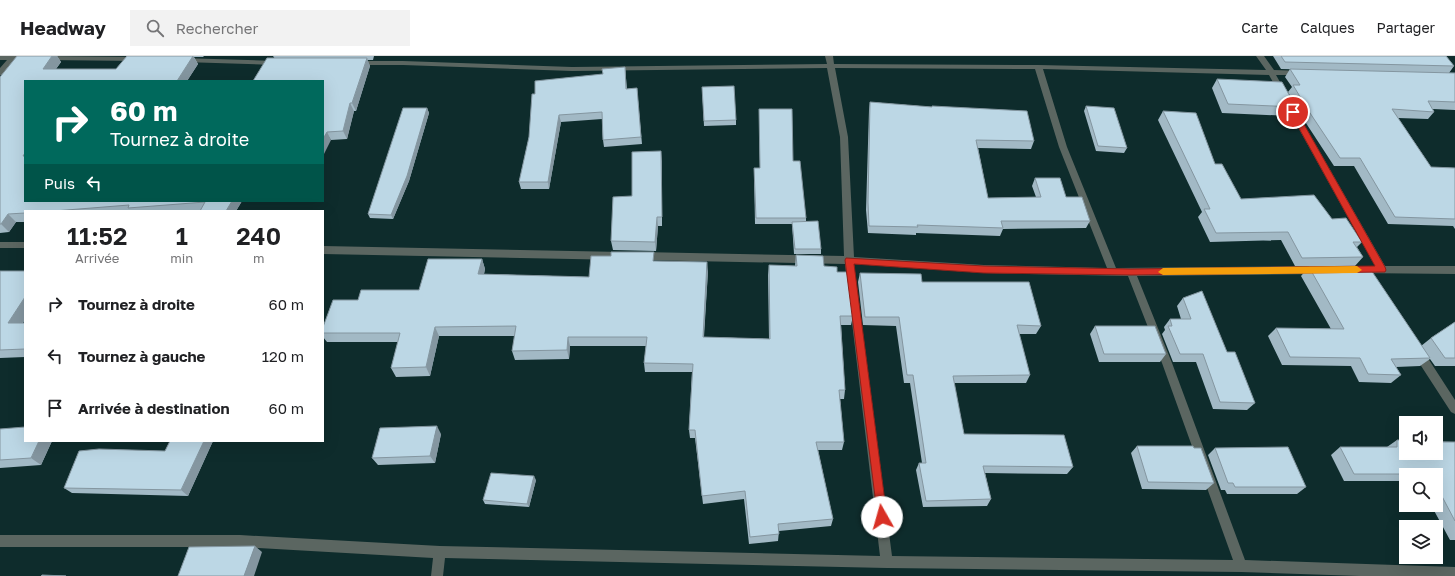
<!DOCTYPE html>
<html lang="fr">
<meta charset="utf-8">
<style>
body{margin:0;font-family:"Golos Text",sans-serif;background:#f2f2f2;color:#202124;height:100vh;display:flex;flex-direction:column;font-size:15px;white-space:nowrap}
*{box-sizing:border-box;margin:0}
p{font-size:13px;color:#757577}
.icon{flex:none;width:22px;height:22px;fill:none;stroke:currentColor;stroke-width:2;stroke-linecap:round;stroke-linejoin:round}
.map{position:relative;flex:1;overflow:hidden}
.side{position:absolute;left:24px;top:154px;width:300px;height:232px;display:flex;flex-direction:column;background:#fff;border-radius:0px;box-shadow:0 4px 16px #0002}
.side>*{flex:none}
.banner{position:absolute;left:24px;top:24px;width:300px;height:122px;border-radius:0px;box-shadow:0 4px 16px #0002;background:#00695c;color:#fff;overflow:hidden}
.buttons{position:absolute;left:1399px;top:360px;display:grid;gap:8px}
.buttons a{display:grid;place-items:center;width:44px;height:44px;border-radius:0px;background:#fff;box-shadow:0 4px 16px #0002;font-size:20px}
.pin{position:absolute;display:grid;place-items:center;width:34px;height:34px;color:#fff;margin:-17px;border:2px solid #fff;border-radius:50%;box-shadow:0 1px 4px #0007}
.me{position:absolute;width:44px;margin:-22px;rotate:353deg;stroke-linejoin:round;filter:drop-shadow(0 0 3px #0008)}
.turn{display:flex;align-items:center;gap:14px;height:84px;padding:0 20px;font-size:18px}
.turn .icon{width:52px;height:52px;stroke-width:2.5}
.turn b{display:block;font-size:28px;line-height:34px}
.then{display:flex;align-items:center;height:38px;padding:0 20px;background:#0003;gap:8px;font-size:15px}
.eta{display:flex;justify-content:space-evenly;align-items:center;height:68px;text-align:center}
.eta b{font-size:24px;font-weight:600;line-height:28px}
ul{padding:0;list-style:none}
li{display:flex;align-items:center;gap:12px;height:52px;padding:0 20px}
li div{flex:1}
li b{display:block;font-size:15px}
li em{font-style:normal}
header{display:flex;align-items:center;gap:24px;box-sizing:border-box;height:56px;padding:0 20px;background:#fff;border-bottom:1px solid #e0e0e0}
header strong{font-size:19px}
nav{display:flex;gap:22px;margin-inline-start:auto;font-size:14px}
.search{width:280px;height:36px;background:#f2f2f2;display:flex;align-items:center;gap:10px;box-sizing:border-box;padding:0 14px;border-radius:0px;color:#757577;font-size:15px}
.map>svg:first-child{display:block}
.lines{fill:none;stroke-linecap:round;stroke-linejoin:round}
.minor{fill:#5b6661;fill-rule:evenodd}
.wall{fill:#a2b9c5}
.shaded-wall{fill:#8496a0}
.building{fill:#bcd7e5;stroke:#8496a0}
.route{fill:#d93025;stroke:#8d1f18}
.slow{fill:#f59e0b}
</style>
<header>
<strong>Headway</strong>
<div class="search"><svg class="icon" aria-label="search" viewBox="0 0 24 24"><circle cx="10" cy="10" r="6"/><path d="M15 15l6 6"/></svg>Rechercher</div>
<nav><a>Carte</a><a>Calques</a><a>Partager</a></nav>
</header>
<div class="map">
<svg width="1455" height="520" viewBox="0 0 1455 520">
<rect width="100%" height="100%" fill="#0e2c2c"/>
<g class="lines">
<!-- minor -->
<path class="minor" d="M0,0h28l3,2 -4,2h-12l-12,15h-3v-7l7,-8h-7z
M42,0l97,1 4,2 -4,2 -94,-1h-3z
M825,0h8l1,8 204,1 228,5 -10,-14h8l10,14 30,1v4h-28l109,191h70v8l-99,-1 -2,-3 2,-3 19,-1 -106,-191 -226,-6 24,78 49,121 203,-2 3,1 2,3 -2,3 -3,1 -182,2 35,87 73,197 210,7v9h-95l-119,-4 -354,-4 -442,-10 -2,18h-12l2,-18 -193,-11h-240v-12h240l200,11 440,10 -35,-292 -204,-4 -5,-4 5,-4 203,4 -4,-119 -13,-69 -255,3 -169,-6h-48l-4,-2 4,-2h48l169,6 255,-3zM835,12l200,1 24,78 48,121 -123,-3 -130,-8 -6,-120zM854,208l130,9 144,3 34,87 71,197 -341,-4z
M180,2l97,3 4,2 -4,2 -94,-3h-3z
M0,186h25v6h-25z
M323,190l300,6 5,4 -5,4 -300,-6z
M1418,292l4,1 33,51v14l-4,-2 -37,-57 -1,-3 1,-3z"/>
</g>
<!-- wall -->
<path class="wall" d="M17,0h40l4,6 -5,7h60l11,-13h77l-1,1h-9l4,7 -11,17h-162v120h217l-6,10h-211v11h-9l-7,10 -9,1v-156z
M273,0h101l-1,4h-6l3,6 -14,45h-2l-7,28 -16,1z
M1273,0h173l8,10 -5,7h6v37l-22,-1 1,3 -6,7 -30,-1 33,49 24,1v61l-2,-3 -65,-2 -34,-58h-20l-32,-49 -14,-25 4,-5 -7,-10 5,-8 36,1 -45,-1z
M625,11l2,22 10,-1 5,56 -38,3 -1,-7 -1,-21 -41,3 -12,67h-28l-2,-7 10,-45 6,-43z
M1217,23l79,28 -6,9 -68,-3 -10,-25z
M702,31l34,33v5l-32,1z
M870,46l62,5v-1l102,35 -3,8 -53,-1 10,50 48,-1 -4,-11 3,-8 31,19 24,24 -4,7 -83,1 -3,7 -84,-3v2l-48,-2 -2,-23 3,-100z
M1086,50l41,42 -3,5 -28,-2 -12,-40z
M427,52l2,5 -20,68 -16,38 -23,-1 -2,-4z
M759,53l34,52 13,57v3l15,28v5h-27l-2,-30h-37l-1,-50v-6h6z
M1163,55l52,53 26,35 121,43 -5,5 6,10 -8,9h-60l-14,-26 -71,2 -12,-25 4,-5 -44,-92z
M662,104v66h-4l-2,25 -43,-1 -2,-9 21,-45z
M796,199l41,17 16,44 -2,9h-10l4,65 -1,9h-4l4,43 -2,8h-24l15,69 -2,7 -52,5 -1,10 -29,3 -5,-45 -41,5 -8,-66h-5l-1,-8 3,-58h-47l-1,-9 2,-17h-76l-1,13 -54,1 -3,-9 3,-15h-76l-9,40 -34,1 -5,-9 7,-26h-71l-4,-5v-10l35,-27 61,-10 63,-31 3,10 -1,5 105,3 66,-16 53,10 -4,66 65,2 -1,-64 1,-10 26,1z
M1309,211l112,79 10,-8 24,-16v44h-20l-5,-7 -10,7 -24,1 5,8 -10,8 -32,-1 -8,-16 -69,-1 -14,-29 8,-8 55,1 -30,-53z
M0,215h25v48l-2,4h2v34l-25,1z
M860,217l62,9 119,44 -5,8h-17l11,41 -4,8h-72l10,51 109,33 -6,7 -82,-1 6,26 -4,7 -64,1 -7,-37 3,-7h3l-12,-80h-6l-8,-57 -33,-1 -5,-43z
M1183,242l44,54 28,51 -8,7 -34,-1 -17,-47h-23l-11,-28 3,-4 -1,-3 6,-8h11l-4,-13z
M1095,270l71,28 -6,8h-61l-9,-28z
M0,373l25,12h27l-11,24 -41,3z
M441,378l-6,29 -57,2 -6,-7z
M1397,384l58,2v98h-5l-19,-35h5v-30h-30v6h-62l-13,-26 9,-8h47z
M170,385h43l-25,55 -116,-3 -8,-5 101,-37z
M1137,390l77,37 -8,7 -64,-1 -11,-36z
M1215,392l91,39 -9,7h-70l-2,-4h-4l-13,-35z
M536,424l-7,27 -44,-3 -2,-4z"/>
<!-- shaded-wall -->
<path class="shaded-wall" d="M52,0h5l4,6 -11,15 -7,-8z
M193,0l5,8 -11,17h-10z
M367,2l3,8 -14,45 -4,-8z
M350,47l4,8 -7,28 -4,-8z
M427,52l2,5 -20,68 -16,38 -2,-4z
M559,59l2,7 -12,67 -1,-7z
M327,76l4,8 -8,16v-17z
M661,95l1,9v66v-9z
M232,145h10l-6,10h-10z
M8,158l8,8 -7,10 -8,-8z
M657,161l1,9 -2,25 -1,-9z
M482,203l3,10 -3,14 -4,-9z
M707,206l1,9 -5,75v-9z
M25,241v22l-8,12 -9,-8z
M435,271l4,9 -9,40 -4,-9z
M568,281l2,9 -1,13 -2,-9z
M437,370l4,8 -6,29 -5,-7z
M39,385h13l-11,24 -10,-7z
M204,385h9l-25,55 -7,-6z
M534,420l2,4 -7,27 -2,-3z
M255,490l7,6 -8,24h-10z"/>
<!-- building -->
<path class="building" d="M17,0h35l-9,13h73l11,-13h66l-16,25h-152v72l-2,3h2v45h207l-6,10h-26l5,-9 -77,6 1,-3 -75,6h-29v2l-17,1 -7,10h-1v-147z
M1281,0h165l8,10 -169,-4z
M267,2h100l-15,45h-2l-7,28 -16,1 -4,7v-58h-70z
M625,11l1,22 11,-1 4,49 -38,3 -1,-28 -43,3 -11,67h-29l10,-45 3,-43h3v-13l68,-7 -1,-5z
M1290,13l165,4v29l-27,-1 6,11 -42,-3 39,58 24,1v51l-60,-2 -35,-59h-20l-32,-48 -15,-25h7z
M1217,23l65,3 14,25 -68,-3z
M734,30l2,34 -32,1 -2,-34z
M870,46l62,5v-1l95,5 7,30 -58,-1 12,58 53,-1 -6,-19h25l6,19h16l8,24h-89l2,7 -86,-3 1,2 -49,-1 -1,-24z
M1086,50l28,2 13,40 -29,-2z
M403,52h24l-20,68 -16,39 -23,-1z
M759,53h33l1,52h7l6,57h-50l-2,-50h6z
M1163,55l33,2 19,51h7l19,35 73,-4 18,24 14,-1 16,24h-9l10,15 -61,1 -14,-26 -72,1 -12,-24h6z
M661,95l1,66h-5l-2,25 -44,-1 2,-44 19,-1v-44z
M818,165l3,28h-26l-3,-27z
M611,196h43l-1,9 54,1 -4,75 67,2 -1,-74 28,1 -1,-11 27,1 1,10 13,1v5h10l6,44h-13l5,74h-6l5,52h-28l17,77 -55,5 1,10 -29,3 -5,-46 -43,5 -7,-66h-6l4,-66 -49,-1 3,-26h-79l-1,13 -55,1 4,-25 -81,1 -9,40 -35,1 9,-35h-77v-6l10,-27h25l3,-10h58l9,-31h54l-4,15 111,3 2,-21h20z
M1309,211h60l61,91 -39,1 10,16 -33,-1 -8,-16 -70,-1 -14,-29 68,1z
M0,215h25v26l-17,26h17v26l-25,1z
M860,217l61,1 1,8h107l12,44 -24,-1 13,50 -77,1 11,58 100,1 9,32 -90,-1 8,33 -65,2 -7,-38h7l-13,-88h-6l-8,-58h-34z
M1202,235l25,61h8l20,51 -35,-1 -17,-48h-23l-12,-28h4l-2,-7h21l-8,-21z
M1455,266v36h-10l-14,-20z
M1095,270h60l11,28h-62z
M437,370l-7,30 -58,2 8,-30z
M25,371v14h14l-8,17 -31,2v-31z
M1397,384h9v13h30v-11h19v79l-19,-36v-10h-5l-1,-1h-76l-14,-27h57z
M170,385h34l-23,49 -117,-2 15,-37 20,-2 66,2z
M1137,390h56l1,2h7l13,35 -66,-1z
M1288,391l18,40h-71l-2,-4h-5l-13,-35z
M491,417l43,3 -7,28 -44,-4z
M255,490l-11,30h-66l11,-29z
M42,519l24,1h-25z"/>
<!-- route -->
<path class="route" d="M1293,53l4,3 88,155 1,3 -1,2 -254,3 -147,-2 -130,-9 33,253 -2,3 -3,2 -4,-2 -33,-260 1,-2 138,8 147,3 244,-3 -85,-154z"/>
<!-- slow -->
<path class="slow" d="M1357,210l5,4 -5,3 -194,2 -5,-3 5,-4z"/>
</svg>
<div class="buttons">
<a><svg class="icon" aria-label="sound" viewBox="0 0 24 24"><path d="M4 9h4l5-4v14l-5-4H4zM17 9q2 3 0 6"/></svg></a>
<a><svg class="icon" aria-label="search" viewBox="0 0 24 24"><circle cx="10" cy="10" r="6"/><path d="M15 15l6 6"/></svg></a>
<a><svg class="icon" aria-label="layers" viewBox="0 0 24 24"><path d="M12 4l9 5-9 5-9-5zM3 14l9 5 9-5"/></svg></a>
</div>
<div class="pin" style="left:1293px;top:56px;background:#d93025"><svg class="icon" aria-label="arrive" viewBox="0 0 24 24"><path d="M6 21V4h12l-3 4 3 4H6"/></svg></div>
<svg class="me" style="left:882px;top:461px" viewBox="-20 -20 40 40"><circle r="19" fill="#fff"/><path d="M0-13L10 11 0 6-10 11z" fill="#d93025"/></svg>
<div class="banner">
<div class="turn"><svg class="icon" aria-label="right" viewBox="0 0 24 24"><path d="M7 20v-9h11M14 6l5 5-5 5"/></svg><div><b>60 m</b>Tournez à droite</div></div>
<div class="then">Puis<svg class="icon" aria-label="left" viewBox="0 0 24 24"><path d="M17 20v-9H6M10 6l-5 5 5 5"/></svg></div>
</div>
<section class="side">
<div class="eta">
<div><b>11:52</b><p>Arrivée</p></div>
<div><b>1</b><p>min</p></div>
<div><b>240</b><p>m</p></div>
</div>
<ul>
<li><svg class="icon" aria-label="right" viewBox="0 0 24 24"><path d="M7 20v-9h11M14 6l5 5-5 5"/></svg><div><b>Tournez à droite</b></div><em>60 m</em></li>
<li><svg class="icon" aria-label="left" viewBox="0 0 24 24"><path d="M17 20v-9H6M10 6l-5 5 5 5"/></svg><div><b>Tournez à gauche</b></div><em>120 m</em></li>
<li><svg class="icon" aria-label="arrive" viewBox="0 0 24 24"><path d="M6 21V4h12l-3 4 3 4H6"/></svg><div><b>Arrivée à destination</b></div><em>60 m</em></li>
</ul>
</section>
</div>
